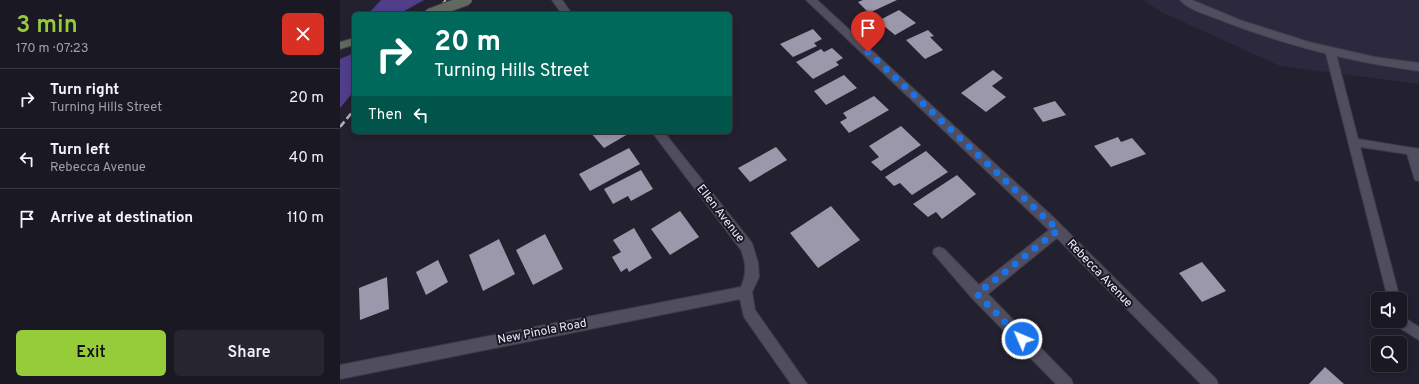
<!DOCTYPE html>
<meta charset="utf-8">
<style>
body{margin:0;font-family:Overpass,sans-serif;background:#272630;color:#f1f3f6;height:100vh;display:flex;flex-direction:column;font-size:15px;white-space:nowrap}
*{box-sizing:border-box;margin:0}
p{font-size:13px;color:#9fa0a6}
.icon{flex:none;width:22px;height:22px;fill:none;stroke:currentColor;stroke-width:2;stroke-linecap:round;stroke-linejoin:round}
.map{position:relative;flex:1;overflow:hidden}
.side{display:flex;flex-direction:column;background:#1a1923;width:340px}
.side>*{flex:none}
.guide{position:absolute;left:12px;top:12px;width:380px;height:122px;border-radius:6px;box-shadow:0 2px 10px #0003,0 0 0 1px #383841;background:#00695c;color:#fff;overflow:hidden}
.controls{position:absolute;left:1031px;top:292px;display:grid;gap:8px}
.controls a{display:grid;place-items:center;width:36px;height:36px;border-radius:6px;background:#1a1923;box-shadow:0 2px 10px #0003,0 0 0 1px #383841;font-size:20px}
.pin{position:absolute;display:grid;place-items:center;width:34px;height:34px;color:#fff;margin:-41px -17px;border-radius:50% 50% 50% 0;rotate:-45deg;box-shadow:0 0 4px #0007}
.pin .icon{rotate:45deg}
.me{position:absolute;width:44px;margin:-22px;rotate:315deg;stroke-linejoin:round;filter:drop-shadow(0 0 3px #0008)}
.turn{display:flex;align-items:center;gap:14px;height:84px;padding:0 16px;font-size:18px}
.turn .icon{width:52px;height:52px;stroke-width:2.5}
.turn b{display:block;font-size:28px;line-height:34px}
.then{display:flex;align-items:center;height:38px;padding:0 16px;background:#0003;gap:8px;font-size:15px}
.round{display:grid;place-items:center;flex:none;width:42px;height:42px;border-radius:6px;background:#272630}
.head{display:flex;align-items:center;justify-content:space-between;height:68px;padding:0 16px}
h1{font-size:24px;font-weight:600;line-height:30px;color:#96cc39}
.button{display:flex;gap:8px;margin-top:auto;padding:8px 16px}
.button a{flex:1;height:46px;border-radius:6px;background:#96cc39;color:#111;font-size:16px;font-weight:600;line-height:46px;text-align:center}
.button a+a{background:#272630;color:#f1f3f6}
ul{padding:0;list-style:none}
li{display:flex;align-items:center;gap:12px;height:60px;padding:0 16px;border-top:1px solid #383841}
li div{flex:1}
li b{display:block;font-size:15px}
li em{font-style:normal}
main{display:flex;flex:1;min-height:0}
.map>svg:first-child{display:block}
.built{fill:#2c283d}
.forest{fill:#513e8b}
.building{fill:#9b98ab}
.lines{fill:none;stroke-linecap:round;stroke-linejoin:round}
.lane-casing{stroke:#3e3c48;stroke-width:2}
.street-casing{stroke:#3e3c48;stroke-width:2}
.secondary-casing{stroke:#3e3c48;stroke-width:2}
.lane{fill:#4f4d5e;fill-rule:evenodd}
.street{fill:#4f4d5e;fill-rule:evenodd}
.secondary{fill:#626a60;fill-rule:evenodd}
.rail{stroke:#b4b3be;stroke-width:2.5;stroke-dasharray:7 3.5;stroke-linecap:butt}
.secondary-bridge-casing{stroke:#3e3c48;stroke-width:12;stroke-linecap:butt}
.secondary-bridge{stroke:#626a60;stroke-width:10}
.route{stroke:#1a73e8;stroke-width:7;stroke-dasharray:0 12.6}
.labels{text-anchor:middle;stroke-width:4;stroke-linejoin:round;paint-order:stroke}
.street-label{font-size:12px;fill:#edecf6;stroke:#1a1725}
</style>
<main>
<section class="side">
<div class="head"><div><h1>3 min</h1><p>170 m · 07:23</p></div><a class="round" style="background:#d93025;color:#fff"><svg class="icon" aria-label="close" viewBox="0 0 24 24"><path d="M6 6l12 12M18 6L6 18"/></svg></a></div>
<ul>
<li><svg class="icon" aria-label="right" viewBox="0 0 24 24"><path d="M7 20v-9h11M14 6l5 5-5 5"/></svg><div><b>Turn right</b><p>Turning Hills Street</p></div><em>20 m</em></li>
<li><svg class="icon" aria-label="left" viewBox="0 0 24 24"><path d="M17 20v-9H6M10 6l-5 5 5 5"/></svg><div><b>Turn left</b><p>Rebecca Avenue</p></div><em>40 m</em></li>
<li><svg class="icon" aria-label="arrive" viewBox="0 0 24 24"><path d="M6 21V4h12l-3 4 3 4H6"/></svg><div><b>Arrive at destination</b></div><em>110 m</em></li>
</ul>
<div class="button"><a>Exit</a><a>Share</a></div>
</section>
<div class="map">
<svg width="1079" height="384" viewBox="0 0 1079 384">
<rect width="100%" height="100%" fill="#23212f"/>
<!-- built -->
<path class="built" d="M803,0h276v84l-139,-18 -119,-54z"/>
<!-- forest -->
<path class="forest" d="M41,0h43l-25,14h-31z
M14,53v38l-14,17v-49z"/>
<!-- building -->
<path class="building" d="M523,0h34l-28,13 -11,-11z
M559,10l17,13 -21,12 -17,-14z
M473,29l9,10 -8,4 3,3 -24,11 -13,-13z
M588,30l6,6 -4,1 13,13 -18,9 -19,-19z
M492,48l11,10 -7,4 3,3 -26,14 -17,-17 25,-13 3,3z
M653,70l10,8 -11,8 14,11 -20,15 -25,-19z
M504,75l13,13 -31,17 -12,-14z
M534,96l15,14 -40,23 -9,-11 7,-4 -4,-5z
M715,101l11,14 -23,7 -10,-14z
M561,126l20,19 -40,26 -10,-9 8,-5 -10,-11z
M250,132h36l2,2 -24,14z
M778,137l3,5 11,-4 14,16 -35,13 -17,-21z
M436,147l11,13 -37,22 -12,-14z
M289,148l11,16 -50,27 -11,-17z
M586,151l22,21 -36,23 -12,-12 -6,3 -9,-9z
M301,170l12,19 -22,12 -3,-5 -15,8 -9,-15z
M617,175l19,19 -34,25 -6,-7 -8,5 -15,-13z
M491,206l29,34 -42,28 -28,-35z
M340,211l19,26 -29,18 -19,-26z
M294,228l18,30 -23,14 -2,-4 -6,4 -9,-15 9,-5 -8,-12z
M205,234l18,35 -30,16 -17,-35z
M159,239l16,35 -32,17 -14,-36z
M98,260l10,22 -22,13 -10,-23z
M862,262l24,29 -24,11 -23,-29z
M47,277l2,32 -29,11 -1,-32z
M985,367l19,17h-35z"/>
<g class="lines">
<!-- lane casing -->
<g class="lane-casing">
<path id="lane" d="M990,47l5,3 23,89 61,10v32l-4,-1 -1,-3 -7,-23 -47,-7 40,152h-12l-63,-249z
M1060,315l19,12v13l-24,-15 -2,-4h7z"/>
</g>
<!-- street casing -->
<g class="street-casing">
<path id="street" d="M212,0h10l10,14h-10z
M466,0h11l235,216 164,163 2,5h-17l-144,-146 -69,56 83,85 2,5h-17l-84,-86 -39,-45 1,-4 5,-2 5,2 35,36 70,-55z
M840,0h12l48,20 69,22 66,15 44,6v8c-70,-9 -138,-27 -204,-53 -10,-4 -28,-9 -35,-18z
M312,132h12l88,111 6,20 1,14 -7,15 3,18 52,74h-16l-47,-67 -4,-18 -400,80v-14l401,-78c6,-14 5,-24 0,-37z"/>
</g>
<!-- secondary casing -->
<g class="secondary-casing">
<path id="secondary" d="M14,38v7l-14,4v-7z"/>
</g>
<!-- lane -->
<use href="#lane" class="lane"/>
<!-- street -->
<use href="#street" class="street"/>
<!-- secondary -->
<use href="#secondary" class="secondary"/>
<!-- rail -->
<path class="rail" d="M95,14l11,-14
M0,127l14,-17"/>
<!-- secondary-bridge casing -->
<g class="secondary-bridge-casing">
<path id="secondary-bridge" d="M89,14l38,-14"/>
</g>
<!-- secondary-bridge -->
<use href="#secondary-bridge" class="secondary-bridge"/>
</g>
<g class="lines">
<!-- route -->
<path class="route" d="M528,52l190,178 -81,64 45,45"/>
</g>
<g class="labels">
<!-- street labels -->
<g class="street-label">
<text transform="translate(381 213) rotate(52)" y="4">Ellen Avenue</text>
<text transform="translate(760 273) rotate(46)" y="4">Rebecca Avenue</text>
<text transform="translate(202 331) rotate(-11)" y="4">New Pinola Road</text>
</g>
</g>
</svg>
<div class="controls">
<a><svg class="icon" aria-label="sound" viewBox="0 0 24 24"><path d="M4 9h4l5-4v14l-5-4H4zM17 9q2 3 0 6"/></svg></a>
<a><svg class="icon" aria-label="search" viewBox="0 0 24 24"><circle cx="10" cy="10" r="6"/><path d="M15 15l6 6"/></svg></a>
</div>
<div class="pin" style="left:528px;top:52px;background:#d93025"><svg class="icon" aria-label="arrive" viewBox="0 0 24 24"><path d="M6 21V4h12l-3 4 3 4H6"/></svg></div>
<svg class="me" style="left:682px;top:339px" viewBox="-20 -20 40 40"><circle r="17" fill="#1a73e8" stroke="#fff" stroke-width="3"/><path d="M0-11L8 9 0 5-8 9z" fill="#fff"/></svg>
<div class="guide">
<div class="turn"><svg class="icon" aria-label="right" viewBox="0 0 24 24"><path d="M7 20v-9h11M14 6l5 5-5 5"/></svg><div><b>20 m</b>Turning Hills Street</div></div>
<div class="then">Then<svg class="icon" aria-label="left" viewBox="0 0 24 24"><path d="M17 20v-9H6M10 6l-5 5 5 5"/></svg></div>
</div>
</div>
</main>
